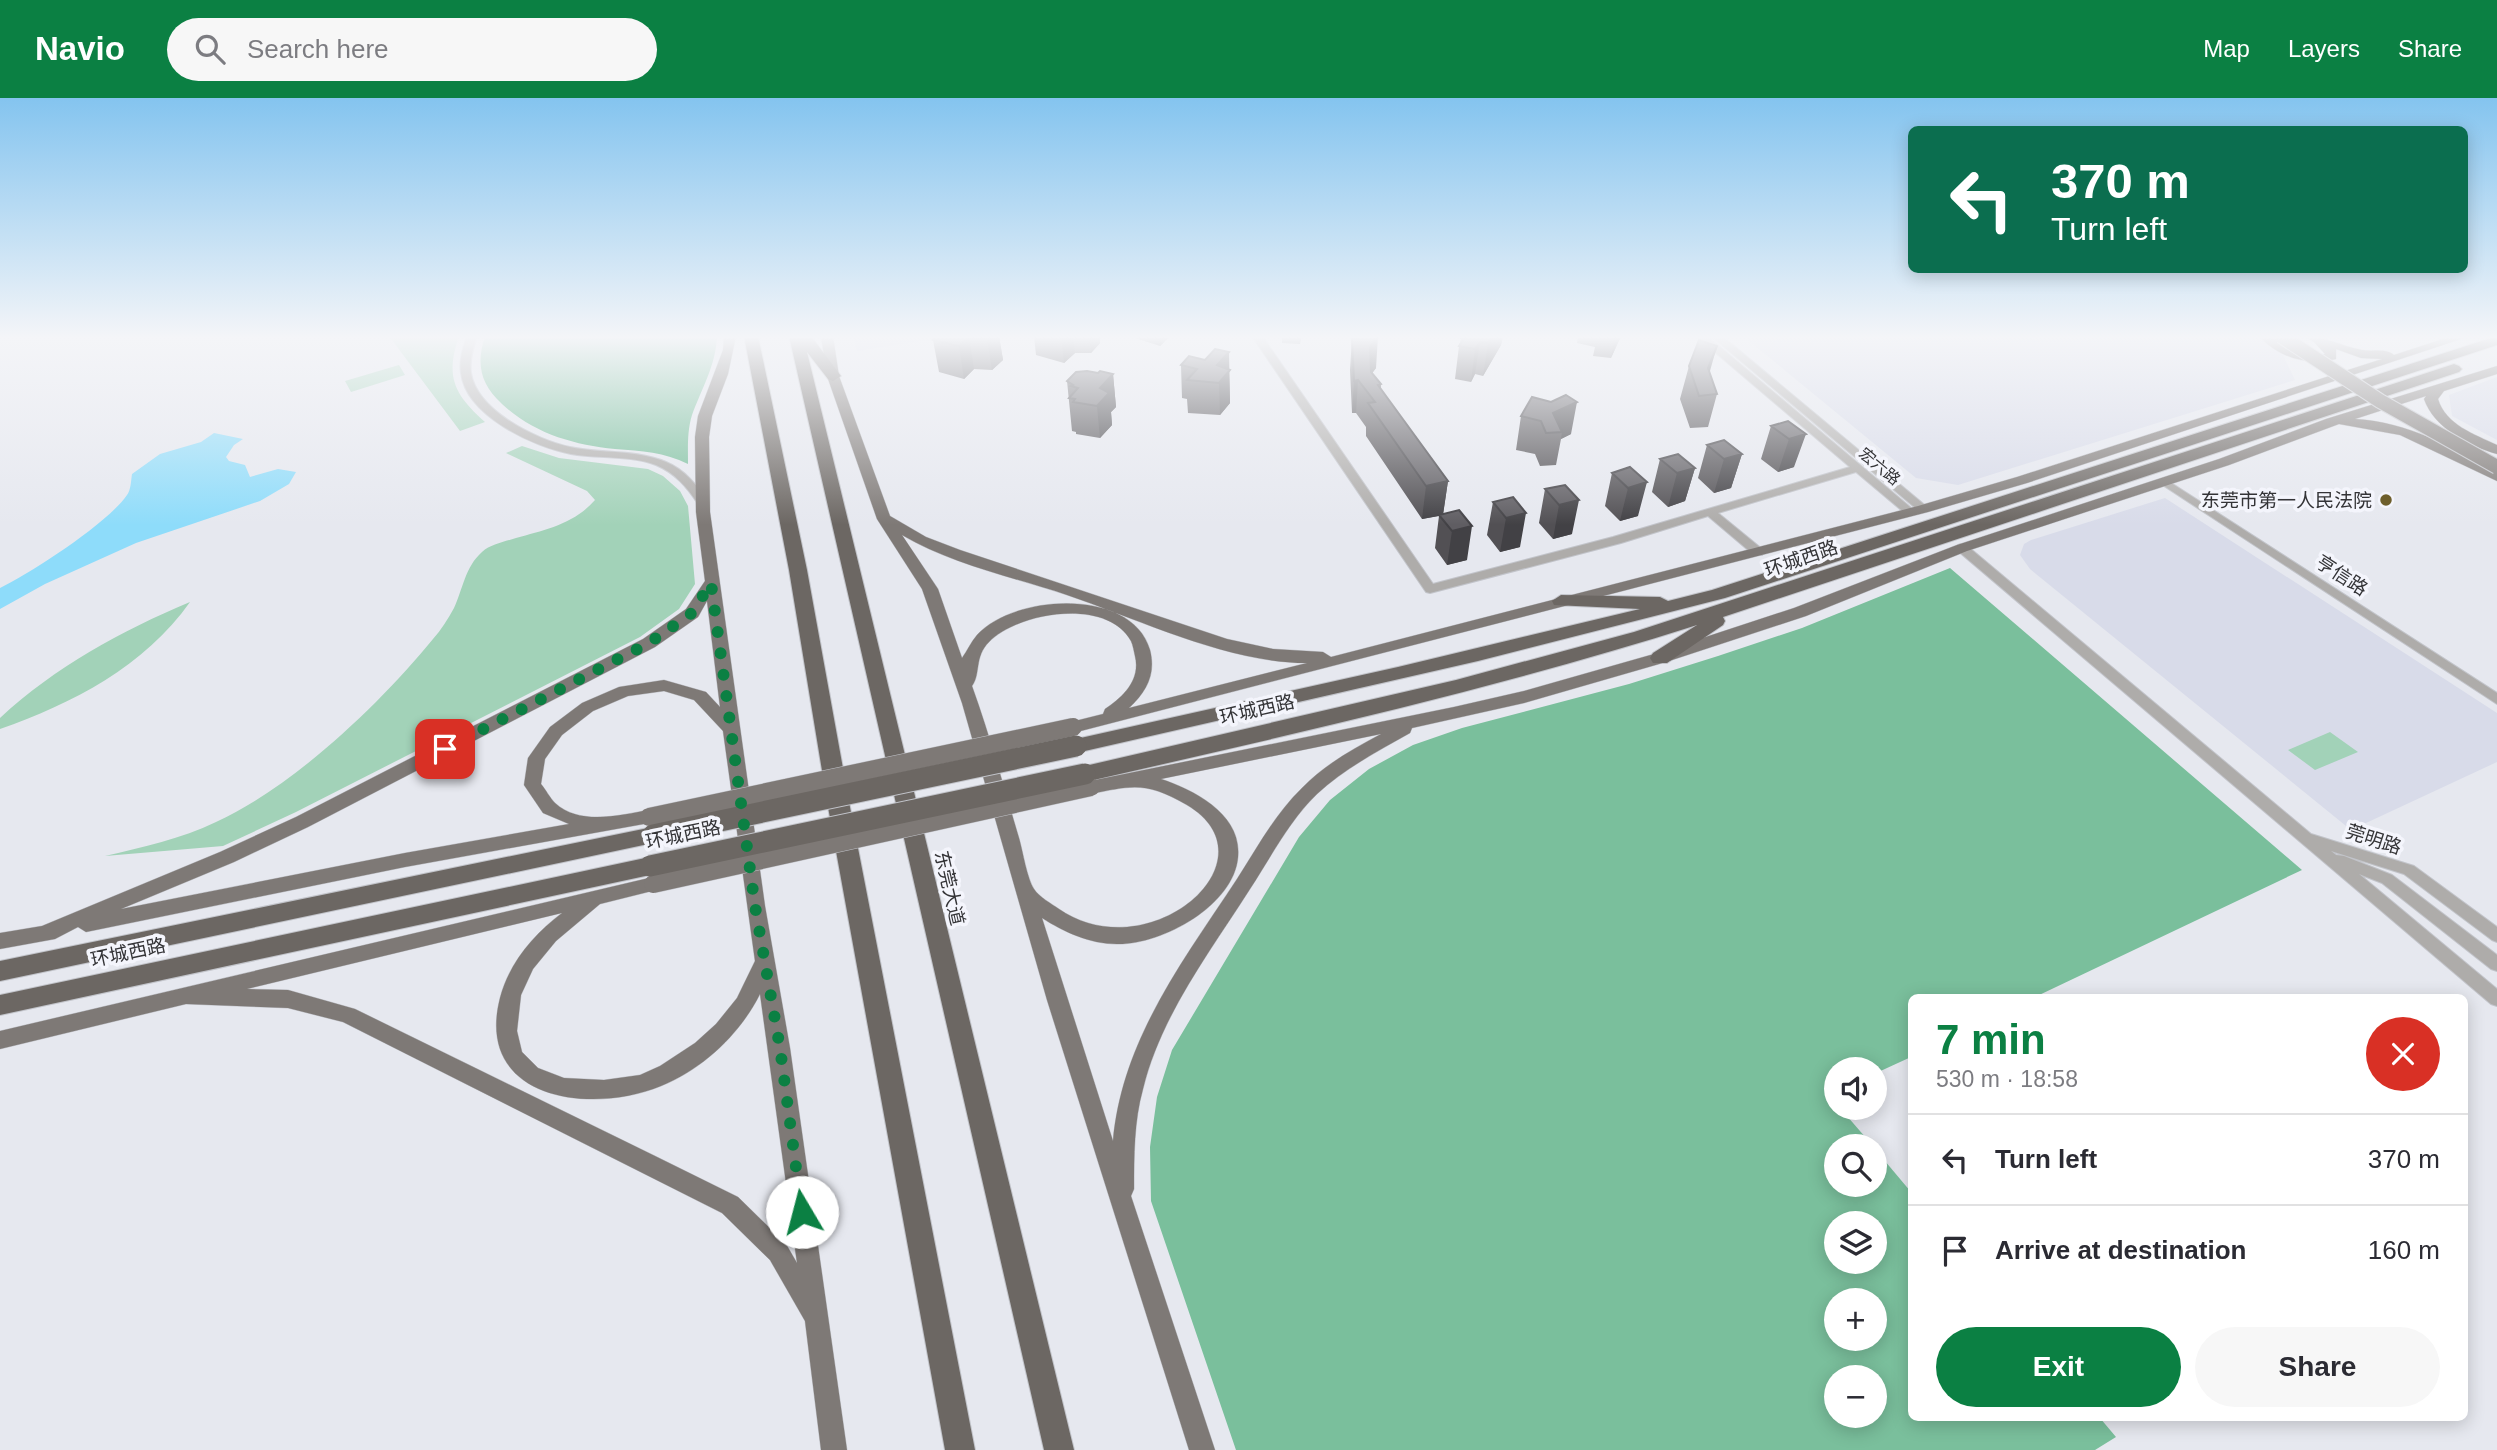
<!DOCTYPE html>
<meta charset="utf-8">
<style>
body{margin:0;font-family:Helvetica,"Noto Sans SC",sans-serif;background:#f7f7f7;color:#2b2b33;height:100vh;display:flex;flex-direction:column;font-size:26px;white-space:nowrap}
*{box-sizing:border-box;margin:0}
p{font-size:23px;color:#7c7c81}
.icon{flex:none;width:38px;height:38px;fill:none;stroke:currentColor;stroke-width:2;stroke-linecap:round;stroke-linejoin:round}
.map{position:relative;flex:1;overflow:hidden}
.side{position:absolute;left:1908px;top:896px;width:560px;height:427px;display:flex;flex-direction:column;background:#fff;border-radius:10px;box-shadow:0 4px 18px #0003}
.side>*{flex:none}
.banner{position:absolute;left:1908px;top:28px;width:560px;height:147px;border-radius:10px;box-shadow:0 4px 18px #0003;background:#0b6e4f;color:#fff;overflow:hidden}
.buttons{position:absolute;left:1824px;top:959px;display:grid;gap:14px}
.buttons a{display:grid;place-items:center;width:63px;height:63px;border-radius:50%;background:#fff;box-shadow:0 4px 18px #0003;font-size:35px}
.pin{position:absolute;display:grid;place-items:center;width:60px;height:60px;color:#fff;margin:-30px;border-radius:14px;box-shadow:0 4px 10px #0006}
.me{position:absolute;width:77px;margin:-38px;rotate:352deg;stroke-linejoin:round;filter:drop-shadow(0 0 5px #0008)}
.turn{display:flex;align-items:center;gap:24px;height:147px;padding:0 28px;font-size:32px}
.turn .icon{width:91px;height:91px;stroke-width:2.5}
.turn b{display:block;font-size:49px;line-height:60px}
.round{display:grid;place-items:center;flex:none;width:74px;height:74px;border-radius:37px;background:#f7f7f7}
.summary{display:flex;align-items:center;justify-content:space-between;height:119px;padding:0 28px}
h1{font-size:42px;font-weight:700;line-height:52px;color:#0b8043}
.primary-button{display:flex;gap:14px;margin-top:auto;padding:14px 28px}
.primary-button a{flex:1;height:80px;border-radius:42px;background:#0b8043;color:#fff;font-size:28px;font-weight:700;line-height:80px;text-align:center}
.primary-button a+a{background:#f7f7f7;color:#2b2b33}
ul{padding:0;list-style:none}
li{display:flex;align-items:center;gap:21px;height:91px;padding:0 28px;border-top:2px solid #e1e1e2}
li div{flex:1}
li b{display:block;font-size:26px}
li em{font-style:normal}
header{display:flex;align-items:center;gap:42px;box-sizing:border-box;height:98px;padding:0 35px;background:#0b8043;color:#fff}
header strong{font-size:33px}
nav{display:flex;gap:38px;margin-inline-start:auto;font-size:24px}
.search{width:490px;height:63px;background:#f7f7f7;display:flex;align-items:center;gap:18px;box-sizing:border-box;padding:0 24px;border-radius:38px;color:#7c7c81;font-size:26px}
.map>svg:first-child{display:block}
.built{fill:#d8dbe9}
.green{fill:#a2d2b8}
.forest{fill:#7abf9c;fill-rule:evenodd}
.water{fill:#8edcfa}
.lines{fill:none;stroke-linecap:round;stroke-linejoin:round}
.minor-casing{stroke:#c2c4ca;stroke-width:2}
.major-casing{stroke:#c2c4ca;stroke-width:1}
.highway-casing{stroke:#c2c4ca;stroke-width:2}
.minor{fill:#aeacaa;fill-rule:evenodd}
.major{fill:#7e7976;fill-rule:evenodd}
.highway{fill:#6c6763;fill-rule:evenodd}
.major-bridge-far1-casing{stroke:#c2c4ca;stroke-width:16;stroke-linecap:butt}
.major-bridge-casing{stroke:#c2c4ca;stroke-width:19;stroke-linecap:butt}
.highway-bridge-casing{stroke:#c2c4ca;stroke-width:23;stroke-linecap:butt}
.major-bridge-far1{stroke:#7e7976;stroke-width:14}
.major-bridge{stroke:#7e7976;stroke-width:18}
.highway-bridge{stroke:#6c6763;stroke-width:21}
.wall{fill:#525054}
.shaded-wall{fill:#424145}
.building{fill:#5f5d62;stroke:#424145;stroke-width:2}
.route{stroke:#0b8043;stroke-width:12;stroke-dasharray:0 21.6}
.poi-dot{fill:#6d5e2b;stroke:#f4f5fc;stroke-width:2.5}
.labels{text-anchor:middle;stroke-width:7;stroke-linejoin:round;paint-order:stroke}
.far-street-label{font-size:16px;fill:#343437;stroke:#f4f5fc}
.poi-label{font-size:19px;fill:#343437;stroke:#f4f5fc;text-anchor:end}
.street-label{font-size:19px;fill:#343437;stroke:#f4f5fc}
</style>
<header>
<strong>Navio</strong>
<div class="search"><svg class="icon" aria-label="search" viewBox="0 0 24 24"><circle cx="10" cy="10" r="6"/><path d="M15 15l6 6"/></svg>Search here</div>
<nav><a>Map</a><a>Layers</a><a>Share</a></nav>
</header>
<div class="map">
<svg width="2497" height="1352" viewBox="0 0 2497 1352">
<rect width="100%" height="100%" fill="#e6e8ef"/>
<!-- built -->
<path class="built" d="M853,238h100l-96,15z
M1743,238h514l25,17 13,27 -337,105 -42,-7z
M2497,279v63l-45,-24 -3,-21z
M2165,400l332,215v49l-146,68 -321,-261 -10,-14 4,-11 7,-4z"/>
<!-- green -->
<path class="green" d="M389,238h70c-14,41 -5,58 26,86l-25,9z
M399,267l6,10 -54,17 -6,-11z
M522,348l37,12 89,11 15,7 17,15 8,15 7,78 -16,25 -39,28 -344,175 -73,34 -118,10c38,-9 76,-17 111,-34 77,-35 164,-118 217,-183 8,-9 15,-20 21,-31 9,-19 11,-41 28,-56 9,-8 22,-10 34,-14 29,-8 58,-14 79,-38l-8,-9 -81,-38z
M190,504c-45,64 -118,102 -190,127v-11c55,-51 121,-87 190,-116z
M2330,634l28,20 -43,18 -27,-20z"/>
<!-- forest -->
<path class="forest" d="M485,238h232c-1,29 -15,52 -25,79 -5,16 -4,33 -4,49 -24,-12 -46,-13 -73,-15 -42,-4 -82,-16 -113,-45 -22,-20 -26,-40 -17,-68z
M1950,470l352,302 -267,127 -124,1v59l-37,17v-5h-38v24l-6,3 6,6v6h4l33,38h-37v39h38v-37l37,44v226h189l16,19 -21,13h-859l-85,-249 -1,-54 7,-50 15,-47 127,-213 31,-37 39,-31 44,-24 49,-17 167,-44 89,-28 84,-28zM1836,1125h38v39h-38zM1836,1202h38v39h-38zM1836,1279h38v39h-38z"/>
<!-- water -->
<path class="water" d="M214,335l29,6 -9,6 -8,12 3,4 16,4 5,12 28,-8 18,3 -7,12 -29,17 -124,42 -91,41 -45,25v-21c31,-15 108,-65 127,-93 4,-5 4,-15 5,-21l28,-20 41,-12z"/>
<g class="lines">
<!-- minor casing -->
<g class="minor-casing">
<path id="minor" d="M467,238h10c-4,12 -8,25 -6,37 6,38 66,67 99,74 32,7 65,2 96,15 19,8 31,23 42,40l-2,2h-8c-11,-17 -23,-31 -42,-39 -27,-10 -57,-6 -85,-11 -37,-7 -105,-38 -110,-81 -2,-13 2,-25 6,-37z
M1252,238h10l171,248 180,-47 237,-70 -154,-131h11l209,176 -6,3 -4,-1 -50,-42 -138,41 44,36v6h-8l-46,-39 -87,27 -191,50 -4,-1z
M1711,238h11l205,171v4h-8z
M2165,381l332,214v11l-336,-220v-4z
M1962,446l4,1 345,289 103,32 83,61v15l-5,-2 -88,-66 -73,-23 5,4 8,1 48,19 105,80v16l-6,-2 -109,-86 -23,-9 138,115v17l-6,-2 -533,-453v-6z"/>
</g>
<!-- major casing -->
<g class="major-casing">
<path id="major" d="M724,238h12l-8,38 -16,42 -3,21 1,75 55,394 25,142 57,402h-26l-16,-129 -35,-61 -48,-47 -379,-191 -55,-14 -102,-4 -186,45v-18l653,-154 7,2 2,5 -2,5 -60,15 -44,37 -23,28 -12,26 -4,36 5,21 16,16 26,10 40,2 36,-5 20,-9 35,-23 21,-19 21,-26 18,-37 -32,-230 -29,-31 -30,-9 -36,5 -35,15 -31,24 -17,24 -4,25c5,6 9,14 14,19 25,23 65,12 94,7l6,2 3,5 -3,5 -250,45 -319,65 -8,-5 -23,12 -55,10v-16l42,-7 178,-74 76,-35 347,-178 43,-30 19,-28 -9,-69 -1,-75 3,-21 25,-66zM707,503l13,106 -14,-15 -42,-12 -45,7 -37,16 -32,24 -22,31 -4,27 19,28 26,11 -164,29 -284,56 113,-47 74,-35 347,-180 43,-30zM562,815c-28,21 -53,50 -62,85 -26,102 91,117 161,88 42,-17 79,-52 99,-92l37,269 -11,-19 -48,-47 -85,-42 -298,-146 -67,-19 -41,-1z
M821,238h12l6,40 51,140 36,21 34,13 267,89 46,10 50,3 8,5 587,-151 99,-29 365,-118 -21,-1 -25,-9v10c-28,7 -57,-1 -77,-23 24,0 40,21 66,18l-11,-12 -11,-6c22,0 38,10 59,14 11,2 23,-2 32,5l58,-19h18l-443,147 -99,29 -855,221 -8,-6 2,-4 36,-9 2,-5c18,-12 36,-29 30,-53 -1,-4 -2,-11 -4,-15 -24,-44 -113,-29 -142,1 -15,15 -8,32 -17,44 18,50 32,102 47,152 4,14 8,40 15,51 5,8 18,15 25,20 90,62 220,-49 128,-104 -40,-23 -53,-20 -96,-11l-6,-2 -3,-5 3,-5 369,-75 70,-16 130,-37 140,-46 163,-63 262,-86 107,-40 171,-53v8l-53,17 -6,8c8,26 36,35 59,46v9c-28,-8 -63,-26 -73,-55l2,-3 -71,23c52,3 98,28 142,52v10l-97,-46 -61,-11 -110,41 -262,86 -161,65 -140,46 -142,41 -112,25 -2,5c-32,18 -66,36 -93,61 -28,27 -46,63 -67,95 -40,63 -89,126 -107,200 -9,32 -9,67 -9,100l-3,7 84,254h-26l-142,-450 -85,-297 -40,-114 -45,-70 -50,-143zM902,437c49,29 111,42 165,60 74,25 161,68 240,68l-178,45c18,-17 27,-34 21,-58 -18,-63 -136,-56 -173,-15 -6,7 -10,16 -15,23l-24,-69zM1381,636c-28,15 -57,31 -79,54 -27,26 -45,60 -65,91 -54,82 -115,161 -124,262l-71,-223c22,14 48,26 75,26 44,1 117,-38 121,-87 4,-43 -44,-67 -77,-78z"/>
</g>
<!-- highway casing -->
<g class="highway-casing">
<path id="highway" d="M744,238h14l49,234 43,237 125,643h-30l-117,-643 -39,-237z
M789,238h22l30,40 -8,5 -5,-2 -21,-27 267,1098h-30z
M2497,238v9l-772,253 -247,63 -402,92 -7,-2 -3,-5 3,-5 7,-2 322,-72 242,-58 -86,-4 -2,-4 9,-6 99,2 8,4 44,-11z
M2454,266l5,2 3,3 -3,3 -736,245 2,4 -2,4 -56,38h-14l-3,-5 3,-5 44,-28c-201,64 -407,110 -612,157l-7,-3 -4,-5 4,-5 7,-3 371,-86 178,-48z
M653,729l8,2 3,6 -3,6 -8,2 -653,138v-20z
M650,759l8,3 3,6 -3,6 -8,3 -650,140v-20z"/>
</g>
<!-- minor -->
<use href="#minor" class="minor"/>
<!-- major -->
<use href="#major" class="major"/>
<!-- highway -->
<use href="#highway" class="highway"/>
<!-- major-bridge-far1 casing -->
<g class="major-bridge-far1-casing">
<path id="major-bridge-far1" d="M2281,238l99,65 117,66"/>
</g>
<!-- major-bridge casing -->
<g class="major-bridge-casing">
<path id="major-bridge" d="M649,719l424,-90
M653,786l438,-97"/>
</g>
<!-- highway-bridge casing -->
<g class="highway-bridge-casing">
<path id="highway-bridge" d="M653,737l423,-89
M650,768l435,-92"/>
</g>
<!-- major-bridge-far1 -->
<use href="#major-bridge-far1" class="major-bridge-far1"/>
<!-- major-bridge -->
<use href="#major-bridge" class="major-bridge"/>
<!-- highway-bridge -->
<use href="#highway-bridge" class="highway-bridge"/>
</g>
<!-- wall -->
<path class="wall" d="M937,238h62l4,24 -11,10 -18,-1 -10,10 -25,-7 -6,-32z
M1034,238h66v7l-9,10h-16l-11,10 -28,-8z
M1132,238h38l-10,10 -28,-9z
M1282,238h20l-2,8 -18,-1z
M1462,238h41l-2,9 -18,31 -8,-2 -4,8 -16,-3 4,-33z
M1578,238h43l-10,22 -18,-2 2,-9 -18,-4z
M1352,240l24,30 -4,5 9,11v5l67,92 -5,33 24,46 -20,5 -12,-17 4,-32 -17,3 -56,-83v-9l-10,-14h-4l-2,-43z
M1181,267l48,5 1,33 -10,12 -32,-2 -1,-14 -5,-1z
M1689,268l20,6 8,22 -9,33 -18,1 -10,-29z
M1098,275l15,1 3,33 -5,5 1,13 -12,13 -24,-4v-2l-4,-1 -5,-50z
M1551,304l20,32 -10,5 -5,26 -16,1 -5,-12 -19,-4 5,-34z
M1788,323l6,46 -16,5 -17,-13 10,-33z
M1707,347l35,9 -11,34 -17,5 -16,-15z
M1660,361l35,9 -10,33 -17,6 -16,-15z
M1630,369l8,49 -18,5 -15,-15 7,-33z
M1565,387l7,49 -19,5 -14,-16 6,-34z
M1513,399l7,50 -20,5 -13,-17 6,-33z"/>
<!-- shaded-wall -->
<path class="shaded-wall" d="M989,238h10l4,24 -11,10 -5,-32z
M1061,238h12l2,17 -11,10z
M1089,238h11v7l-9,10z
M1160,238h10l-10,10z
M1378,238l-2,32 -8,11 2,-32z
M1492,238h11l-2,9 -18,31 5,-33z
M1615,238h6l-10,22z
M969,239l5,32 -10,10 -5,-33z
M1480,244l-5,32 -4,8 4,-33z
M1717,248l-9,32v-10z
M1229,254l1,51 -10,12 -1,-32 -2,-18z
M1113,276l3,33 -5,5 1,13 -12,13 -3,-32 3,-18z
M1358,282l-2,33h-4l2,-32z
M1577,304l-6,32 -10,5 1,-7 -9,-19z
M1806,336l-12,33 -16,5 11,-33z
M1742,356l-11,34 -17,5 10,-34z
M1695,370l-10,33 -17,6 9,-34z
M1448,383l-5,34 -21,4 4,-33z
M1647,384l-9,34 -18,5 8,-33z
M1579,402l-7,34 -19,5 6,-34z
M1526,415l-6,34 -20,5 6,-34z
M1472,428l-5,34 -20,5 5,-34z"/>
<!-- building -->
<path class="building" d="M937,238h52l-2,2 -18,-1 -10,9 -26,-6z
M1359,238h19l-8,11 1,25 10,12 -3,1 70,96 -22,5 -58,-83 7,-1 -17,-22 -4,1 -2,-43 5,1z
M1462,238h30l-4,7 -8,-1 -5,7 -16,-3 5,-8h-3z
M1699,242l18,6 -9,22 9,26 -18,2 -10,-30z
M1215,251l14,3 -12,13 13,5 -11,13 -32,-3 10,-11 -16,-4 8,-9 16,4z
M1087,273l11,2 2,-2 13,3 -13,14 9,5 -12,13 -24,-4 2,-3 -6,-1 9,-10 -7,-2 2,-1 -6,-4 9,-9z
M1566,297l11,7 -24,11 9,19 -16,1 -5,-12 -20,-5 11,-19 19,5z
M1788,323l18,13 -17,5 -18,-13z
M1724,342l18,14 -18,5 -17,-14z
M1678,356l17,14 -18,5 -17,-14z
M1630,369l17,15 -19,6 -16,-15z
M1565,387l14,15 -20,5 -14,-16z
M1513,399l13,16 -20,5 -13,-16z
M1459,412l13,16 -20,5 -13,-16z"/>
<!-- sky -->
<linearGradient id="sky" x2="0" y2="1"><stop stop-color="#84c4ef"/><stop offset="0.56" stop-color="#f4f5f8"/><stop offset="1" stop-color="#f4f5f8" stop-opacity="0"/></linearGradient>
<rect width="2497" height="427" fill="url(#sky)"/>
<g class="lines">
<!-- route -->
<path class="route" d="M445,651l204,-106 43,-30 19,-30 44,323 25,142 22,164"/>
</g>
<!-- markers -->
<circle class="poi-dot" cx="2386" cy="402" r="7"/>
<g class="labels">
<!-- far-street labels -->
<g class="far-street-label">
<text transform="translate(1880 368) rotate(40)" y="6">宏六路</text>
</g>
<!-- poi labels -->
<g class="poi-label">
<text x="2372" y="409">东莞市第一人民法院</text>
</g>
<!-- street labels -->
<g class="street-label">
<text transform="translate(1801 460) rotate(-19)" y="7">环城西路</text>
<text transform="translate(2342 477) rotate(33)" y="7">亨信路</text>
<text transform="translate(1257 611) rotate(-13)" y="7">环城西路</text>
<text transform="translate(683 736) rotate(-12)" y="7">环城西路</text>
<text transform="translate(2374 741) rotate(18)" y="7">莞明路</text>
<text transform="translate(950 790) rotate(77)" y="7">东莞大道</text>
<text transform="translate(128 854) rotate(-12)" y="7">环城西路</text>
</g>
</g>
</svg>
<div class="buttons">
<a><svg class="icon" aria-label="sound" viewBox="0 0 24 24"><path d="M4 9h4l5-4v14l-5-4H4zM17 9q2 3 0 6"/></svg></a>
<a><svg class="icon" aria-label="search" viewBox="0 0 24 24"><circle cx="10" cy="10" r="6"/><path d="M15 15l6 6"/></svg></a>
<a><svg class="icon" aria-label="layers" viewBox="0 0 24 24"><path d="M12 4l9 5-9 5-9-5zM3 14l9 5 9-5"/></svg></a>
<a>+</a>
<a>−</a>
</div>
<div class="pin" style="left:445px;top:651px;background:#d93025"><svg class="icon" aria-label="arrive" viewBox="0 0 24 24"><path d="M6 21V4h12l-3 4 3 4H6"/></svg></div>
<svg class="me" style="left:802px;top:1114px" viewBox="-20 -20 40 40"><circle r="19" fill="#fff"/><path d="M0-13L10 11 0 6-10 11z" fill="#0b8043"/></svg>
<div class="banner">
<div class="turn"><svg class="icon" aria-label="left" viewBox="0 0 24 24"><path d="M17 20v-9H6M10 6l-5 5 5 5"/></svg><div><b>370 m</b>Turn left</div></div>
</div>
<section class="side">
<div class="summary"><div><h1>7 min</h1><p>530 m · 18:58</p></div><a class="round" style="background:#d93025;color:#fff"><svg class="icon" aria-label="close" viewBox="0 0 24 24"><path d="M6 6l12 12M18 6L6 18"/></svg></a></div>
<ul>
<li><svg class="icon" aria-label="left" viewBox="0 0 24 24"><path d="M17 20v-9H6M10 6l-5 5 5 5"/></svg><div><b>Turn left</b></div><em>370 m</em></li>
<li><svg class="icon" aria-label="arrive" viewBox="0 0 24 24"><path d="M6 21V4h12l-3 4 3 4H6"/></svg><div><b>Arrive at destination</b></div><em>160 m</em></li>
</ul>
<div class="primary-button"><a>Exit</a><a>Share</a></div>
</section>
</div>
